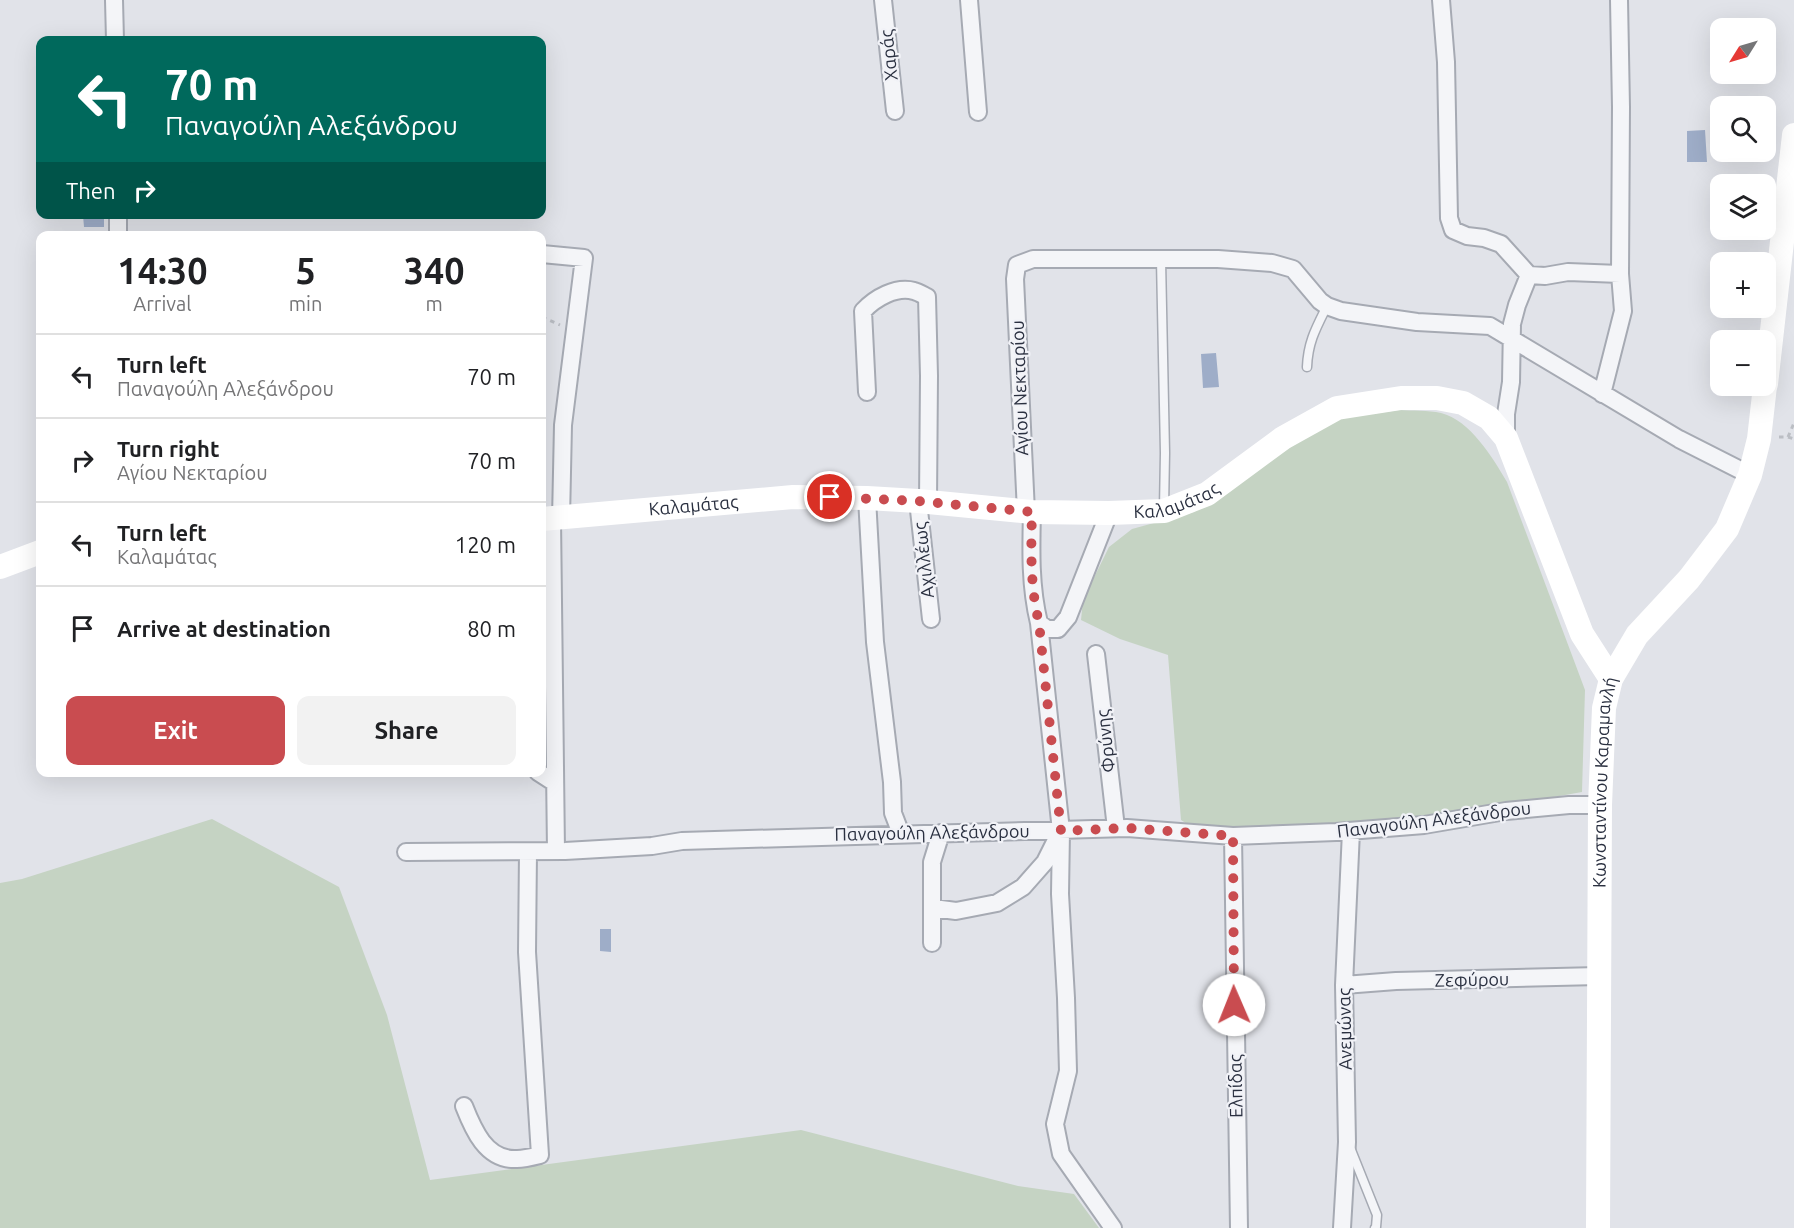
<!DOCTYPE html>
<meta charset="utf-8">
<style>
body{margin:0;font-family:Ubuntu,sans-serif;background:#f2f2f2;color:#202124;height:100vh;display:flex;flex-direction:column;font-size:22px;white-space:nowrap}
*{box-sizing:border-box;margin:0}
p{font-size:20px;color:#757577}
.icon{flex:none;width:33px;height:33px;fill:none;stroke:currentColor;stroke-width:2;stroke-linecap:round;stroke-linejoin:round}
.map{position:relative;flex:1;overflow:hidden}
.sheet{position:absolute;left:36px;top:231px;width:510px;height:546px;display:flex;flex-direction:column;background:#fff;border-radius:12px;box-shadow:0 6px 24px #0002}
.sheet>*{flex:none}
.top-card{position:absolute;left:36px;top:36px;width:510px;height:183px;border-radius:12px;box-shadow:0 6px 24px #0002;background:#00695c;color:#fff;overflow:hidden}
.needle{width:39px;rotate:233deg}
.controls{position:absolute;left:1710px;top:18px;display:grid;gap:12px}
.controls a{display:grid;place-items:center;width:66px;height:66px;border-radius:12px;background:#fff;box-shadow:0 6px 24px #0002;font-size:30px}
.pin{position:absolute;display:grid;place-items:center;width:51px;height:51px;color:#fff;margin:-26px;border:3px solid #fff;border-radius:50%;box-shadow:0 2px 6px #0007}
.me{position:absolute;width:66px;margin:-33px;rotate:359deg;stroke-linejoin:round;filter:drop-shadow(0 0 4px #0008)}
.turn{display:flex;align-items:center;gap:21px;height:126px;padding:0 30px;font-size:27px}
.turn .icon{width:78px;height:78px;stroke-width:2.5}
.turn b{display:block;font-size:42px;line-height:51px}
.then{display:flex;align-items:center;height:57px;padding:0 30px;background:#0003;gap:12px;font-size:22px}
.eta{display:flex;justify-content:space-evenly;align-items:center;height:102px;text-align:center}
.eta b{font-size:36px;font-weight:700;line-height:42px}
.button{display:flex;gap:12px;margin-top:auto;padding:12px 30px}
.button a{flex:1;height:69px;border-radius:12px;background:#c94c50;color:#fff;font-size:24px;font-weight:700;line-height:69px;text-align:center}
.button a+a{background:#f2f2f2;color:#202124}
ul{padding:0;list-style:none}
li{display:flex;align-items:center;gap:18px;height:84px;padding:0 30px;border-top:2px solid #e0e0e0}
li div{flex:1}
li b{display:block;font-size:22px}
li em{font-style:normal}
.map>svg:first-child{display:block}
.green{fill:#c5d3c3}
.water{fill:#9eadc8}
.lines{fill:none;stroke-linecap:round;stroke-linejoin:round}
.lane-casing{stroke:#a6aab3;stroke-width:11}
.street-casing{stroke:#a6aab3;stroke-width:20}
.path{stroke:#bbbec4;stroke-width:3;stroke-dasharray:4.5 4.5;stroke-linecap:butt}
.lane{stroke:#f4f5f8;stroke-width:8}
.street{stroke:#f4f5f8;stroke-width:16}
.secondary{stroke:#fff;stroke-width:24}
.route{stroke:#c94c50;stroke-width:10;stroke-dasharray:0 18}
.labels{text-anchor:middle;stroke-width:4.5;stroke-linejoin:round;paint-order:stroke}
.street-label{font-size:18px;fill:#2a3040;stroke:#f1f2f7}
</style>
<div class="map">
<svg width="1794" height="1228" viewBox="0 0 1794 1228">
<rect width="100%" height="100%" fill="#e1e3e9"/>
<!-- green -->
<path class="green" d="M1399,410c13,1 29,0 42,3 29,7 52,45 66,69l78,208 -3,102 -79,14 -154,18 -157,3 -11,-7 -13,-165 -48,-16 -39,-19 2,-20 26,-53 23,-18 62,-17 71,-49 71,-44z
M212,819l127,68 48,128 43,165 371,-50 217,56 56,8 25,34h-1099v-345l22,-4z"/>
<!-- water -->
<path class="water" d="M1705,130l2,32h-20v-31z
M83,215h21v12h-20z
M1216,353l3,34 -16,1 -2,-34z
M600,929h11v23l-11,-1z"/>
<g class="lines">
<!-- lane casing -->
<g class="lane-casing">
<path id="lane" d="M1161,260l4,193 -1,55
M1307,367c1,-25 9,-39 20,-61
M1351,1150l26,65 -1,12 -1,1"/>
</g>
<!-- street casing -->
<g class="street-casing">
<path id="street" d="M114,0l1,40
M883,0l12,111
M969,0l9,112
M1441,0l5,62 3,156 4,12 14,6 17,2 17,6 28,31 16,1 23,-4 52,2 3,37 -21,83
M1619,0l2,107 -1,167
M118,214v22
M542,254l42,4 -21,167 -2,94
M867,392l-4,-81c12,-13 33,-25 51,-20 4,1 9,4 13,6l2,79 -1,126
M1506,438v-24l5,-32 1,-58 5,-19 12,-30
M867,498l8,144 17,140 1,31 8,21
M918,501l13,118
M1026,512l-11,-233 2,-14 16,-6h185l54,4 21,6 27,32 7,5 14,5 76,11 73,4 189,113 71,36
M1032,512c-1,38 -2,74 7,111l22,208 -1,63 6,104 2,73 -13,53 6,30 52,74
M552,519l4,332
M1039,623l8,6h11l10,-12 41,-104
M1096,654l20,174
M538,772l17,11
M1233,836l6,392
M406,852l159,-1 87,-5 30,-5 445,-13 106,8 103,-4 88,-7 82,-14 63,-6h31
M933,908l23,3 41,-8 26,-16 22,-25 14,-28
M932,943v-81l9,-29
M1344,985l52,-4 203,-5
M464,1106c9,23 22,55 53,53 7,0 15,-2 23,-4l-13,-203 1,-100
M1342,1228l5,-86 -3,-157 7,-154"/>
</g>
<!-- path -->
<path class="path" d="M542,317l18,8
M1779,437h9l6,-14
M1788,437l6,2"/>
<!-- lane -->
<use href="#lane" class="lane"/>
<!-- street -->
<use href="#street" class="street"/>
<!-- secondary -->
<g class="secondary">
<path d="M1766,384l28,-249"/>
<path id="s1" d="M542,519l251,-22 74,1 51,3 114,11 77,1 55,-2 43,-17 76,-56 54,-30 64,-10h36l26,5 26,15 17,20 76,196 29,45"/>
<path d="M0,567l40,-15"/>
<path id="s2" d="M1598,1228l2,-423 4,-97 7,-29 26,-44 52,-56 38,-50 23,-54 9,-36 6,-53"/>
</g>
</g>
<g class="lines">
<!-- route -->
<path class="route" d="M830,497l88,4 114,11c-1,38 -2,74 7,111l22,208 66,-3 106,8 1,169"/>
</g>
<g class="labels">
<!-- street labels -->
<g class="street-label">
<text transform="translate(889 55) rotate(-96)" y="6">Χαράς</text>
<text transform="translate(1020 388) rotate(-92)" y="6">Αγίου Νεκταρίου</text>
<text dy="6" stroke="none"><textPath href="#s1" startOffset="638">Καλαμάτας</textPath></text>
<text dy="6" stroke="none"><textPath href="#s1" startOffset="152">Καλαμάτας</textPath></text>
<text transform="translate(924 560) rotate(-96)" y="6">Αχιλλέως</text>
<text transform="translate(1106 741) rotate(-96)" y="6">Φρύνης</text>
<text dy="6" stroke="none"><textPath href="#s2" startOffset="446">Κωνσταντίνου Καραμανλή</textPath></text>
<text transform="translate(1434 820) rotate(-7)" y="6">Παναγούλη Αλεξάνδρου</text>
<text transform="translate(932 833) rotate(-1)" y="6">Παναγούλη Αλεξάνδρου</text>
<text transform="translate(1472 980) rotate(-1)" y="6">Ζεφύρου</text>
<text transform="translate(1345 1029) rotate(-91)" y="6">Ανεμώνας</text>
<text transform="translate(1236 1086) rotate(-91)" y="6">Ελπίδας</text>
</g>
</g>
</svg>
<div class="controls">
<a><svg class="needle" viewBox="-14 -14 28 28"><path d="M0-13l5 13h-10z" fill="#e53935"/><path d="M0 13l5-13h-10z" fill="#757577"/></svg></a>
<a><svg class="icon" aria-label="search" viewBox="0 0 24 24"><circle cx="10" cy="10" r="6"/><path d="M15 15l6 6"/></svg></a>
<a><svg class="icon" aria-label="layers" viewBox="0 0 24 24"><path d="M12 4l9 5-9 5-9-5zM3 14l9 5 9-5"/></svg></a>
<a>+</a>
<a>−</a>
</div>
<div class="pin" style="left:830px;top:497px;background:#d93025"><svg class="icon" aria-label="arrive" viewBox="0 0 24 24"><path d="M6 21V4h12l-3 4 3 4H6"/></svg></div>
<svg class="me" style="left:1234px;top:1005px" viewBox="-20 -20 40 40"><circle r="19" fill="#fff"/><path d="M0-13L10 11 0 6-10 11z" fill="#c94c50"/></svg>
<div class="top-card">
<div class="turn"><svg class="icon" aria-label="left" viewBox="0 0 24 24"><path d="M17 20v-9H6M10 6l-5 5 5 5"/></svg><div><b>70 m</b>Παναγούλη Αλεξάνδρου</div></div>
<div class="then">Then<svg class="icon" aria-label="right" viewBox="0 0 24 24"><path d="M7 20v-9h11M14 6l5 5-5 5"/></svg></div>
</div>
<section class="sheet">
<div class="eta">
<div><b>14:30</b><p>Arrival</p></div>
<div><b>5</b><p>min</p></div>
<div><b>340</b><p>m</p></div>
</div>
<ul>
<li><svg class="icon" aria-label="left" viewBox="0 0 24 24"><path d="M17 20v-9H6M10 6l-5 5 5 5"/></svg><div><b>Turn left</b><p>Παναγούλη Αλεξάνδρου</p></div><em>70 m</em></li>
<li><svg class="icon" aria-label="right" viewBox="0 0 24 24"><path d="M7 20v-9h11M14 6l5 5-5 5"/></svg><div><b>Turn right</b><p>Αγίου Νεκταρίου</p></div><em>70 m</em></li>
<li><svg class="icon" aria-label="left" viewBox="0 0 24 24"><path d="M17 20v-9H6M10 6l-5 5 5 5"/></svg><div><b>Turn left</b><p>Καλαμάτας</p></div><em>120 m</em></li>
<li><svg class="icon" aria-label="arrive" viewBox="0 0 24 24"><path d="M6 21V4h12l-3 4 3 4H6"/></svg><div><b>Arrive at destination</b></div><em>80 m</em></li>
</ul>
<div class="button"><a>Exit</a><a>Share</a></div>
</section>
</div>
